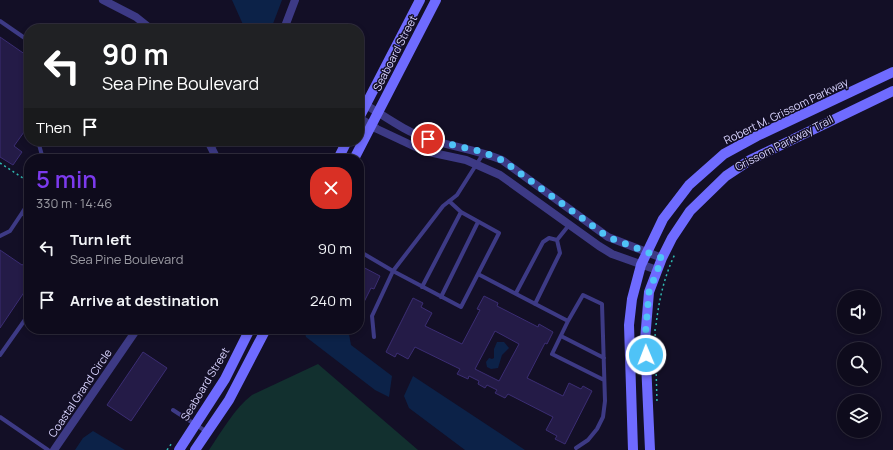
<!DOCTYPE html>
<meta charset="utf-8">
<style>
body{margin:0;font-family:Manrope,sans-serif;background:#1c1929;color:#f1f3f6;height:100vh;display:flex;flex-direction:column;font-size:15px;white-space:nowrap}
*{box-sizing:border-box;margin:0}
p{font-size:13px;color:#9b9ba3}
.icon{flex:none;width:22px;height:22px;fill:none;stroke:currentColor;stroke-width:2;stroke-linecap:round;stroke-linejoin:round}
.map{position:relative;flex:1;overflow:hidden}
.details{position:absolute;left:24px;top:154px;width:340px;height:180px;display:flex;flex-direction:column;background:#0e0b1c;border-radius:16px;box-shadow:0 2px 6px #0003,0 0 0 1px #2e2b3b}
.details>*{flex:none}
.hud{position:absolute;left:24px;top:24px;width:340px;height:122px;border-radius:16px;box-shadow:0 2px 6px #0003,0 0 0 1px #2e2b3b;background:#202124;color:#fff;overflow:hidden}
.controls{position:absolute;left:837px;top:290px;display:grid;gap:8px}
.controls a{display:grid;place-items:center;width:44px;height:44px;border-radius:50%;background:#0e0b1c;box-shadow:0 2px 6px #0003,0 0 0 1px #2e2b3b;font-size:20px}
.pin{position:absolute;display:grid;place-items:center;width:34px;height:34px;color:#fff;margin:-17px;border:2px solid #fff;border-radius:50%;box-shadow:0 1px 4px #0007}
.me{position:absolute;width:44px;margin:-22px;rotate:359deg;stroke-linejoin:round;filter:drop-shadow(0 0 3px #0008)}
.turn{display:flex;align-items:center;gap:14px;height:84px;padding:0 12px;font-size:18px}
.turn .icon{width:52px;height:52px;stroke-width:2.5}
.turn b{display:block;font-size:28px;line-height:34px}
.then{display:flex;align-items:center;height:38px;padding:0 12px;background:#0003;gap:8px;font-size:15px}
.round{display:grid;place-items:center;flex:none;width:42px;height:42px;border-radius:16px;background:#1c1929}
.overview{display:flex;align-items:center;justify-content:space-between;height:68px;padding:0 12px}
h1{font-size:24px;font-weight:600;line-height:30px;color:#7c3aed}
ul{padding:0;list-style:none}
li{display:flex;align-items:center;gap:12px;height:52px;padding:0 12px}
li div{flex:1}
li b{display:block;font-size:15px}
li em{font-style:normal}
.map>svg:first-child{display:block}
.green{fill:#12302f}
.water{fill:#0c2248}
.building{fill:#241b47;stroke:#3b2d73;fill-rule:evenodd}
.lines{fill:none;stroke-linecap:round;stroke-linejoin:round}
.path{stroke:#2fb8b0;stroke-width:1.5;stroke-dasharray:2 3;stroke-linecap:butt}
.lane{stroke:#3d3a85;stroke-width:4}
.street{stroke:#3d3a85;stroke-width:8}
.secondary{stroke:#6f6bff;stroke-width:10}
.route{stroke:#4fc3f7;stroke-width:7;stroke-dasharray:0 12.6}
.labels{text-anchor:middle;stroke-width:3;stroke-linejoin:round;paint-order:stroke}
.street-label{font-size:11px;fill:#d9d4ff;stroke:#130f26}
</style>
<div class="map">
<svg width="893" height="450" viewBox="0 0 893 450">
<rect width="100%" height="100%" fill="#130f26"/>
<!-- green -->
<path class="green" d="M318,364l100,86h-209c13,-19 25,-41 43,-55z"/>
<!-- water -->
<path class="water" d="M232,0h50l-11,29h-26z
M304,329h44l3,16 41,31 -3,21 -14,-7 -69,-53z
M497,342h7l5,6 -7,7 -4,13 -7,1 -4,-2 -1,-5 3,-4 3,1 2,-1v-9z
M413,376l112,74h-60l-56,-42 -5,-12z
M93,431l32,19h-50l8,-12z"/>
<!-- building -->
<path class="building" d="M0,37l29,20v68l-15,21 8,6 -9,13 -13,-8z
M0,250l22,15 7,-4v24l-29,43z
M361,266l19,10 -6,13 -3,-1 -12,24v-43z
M484,296l14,7 -1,3 41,21 1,-3 14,8 -6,12 -2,-1 -18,35 36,18 6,-13 12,6 2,-3 9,5 -27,53 -10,-5 2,-3 -11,-6 7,-13 -45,-23 -3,4 -10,-5 2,-3 -10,-5 -2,3 -7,-4 1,-3 -10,-5 -1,3 -11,-5 3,-5 -45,-22 -7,12 -11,-6 -2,4 -9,-5 27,-54 10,5 -2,4 11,6 -7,13 37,18 18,-34 -3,-1zM495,331l24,13 -20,37 -24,-12z
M143,352l24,16 -36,53 -24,-16z"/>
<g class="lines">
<!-- path -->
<path class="path" d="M0,163l29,19
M656,325c3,-25 8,-48 19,-71
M655,329l2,74
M167,450l5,-7"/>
<!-- lane -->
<path class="lane" d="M0,21l29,20
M38,141l5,18
M449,201l12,11
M29,202l-7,11 7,5
M0,236l10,-5 12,-18
M557,240l12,-15
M359,251l34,20 50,-65 14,-11 26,-41
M478,274l90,47 15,-26 19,9 3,97 -2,16 -6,12 -9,11 -12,8
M516,293l27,-51 6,-4 8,2
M441,297l37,-75
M535,304l25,-51 -3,-13
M568,321l-16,33 52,26
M561,336l43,22
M374,337l-2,-21 21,-45 68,36 38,-74 -38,-21 -39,75
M0,355l29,-41
M173,410l34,22
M0,417l48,33"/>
<!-- street -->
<path class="street" d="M103,0l33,17 15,12
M284,29l11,-29
M366,105c20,12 40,27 62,34 25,8 50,11 74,21l106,77 54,21
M359,118l18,11 47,22 42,9 34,15 99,71 13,8 45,16
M208,141l9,18
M212,145l7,-4
M54,450l83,-121"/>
<!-- secondary -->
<path class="secondary" d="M359,118l61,-118
M338,159l9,-18
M354,159l82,-159
M179,450l46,-71 25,-50
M195,450l34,-50 37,-71
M633,450l-4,-125 3,-26 9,-34 22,-46 26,-34 35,-31 33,-18 136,-64
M650,450l-5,-110 4,-48 13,-34 10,-20 18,-27 36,-35 24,-16 143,-69"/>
</g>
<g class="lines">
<!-- route -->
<path class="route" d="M428,139l55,13 19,8 106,77 54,21 -13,34 -4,48 1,15"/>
</g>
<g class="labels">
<!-- street labels -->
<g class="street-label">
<text transform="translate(395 53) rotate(-63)" y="4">Seaboard Street</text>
<text transform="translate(786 111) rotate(-26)" y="4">Robert M. Grissom Parkway</text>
<text transform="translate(784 143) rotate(-27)" y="4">Grissom Parkway Trail</text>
<text transform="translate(205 384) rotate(-59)" y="4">Seaboard Street</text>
<text transform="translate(80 393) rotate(-56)" y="4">Coastal Grand Circle</text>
</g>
</g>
</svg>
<div class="controls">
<a><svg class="icon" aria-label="sound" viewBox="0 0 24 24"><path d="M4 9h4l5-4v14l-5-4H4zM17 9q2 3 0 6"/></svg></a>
<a><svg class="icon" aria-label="search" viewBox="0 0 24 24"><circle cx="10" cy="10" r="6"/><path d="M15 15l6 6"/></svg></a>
<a><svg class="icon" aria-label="layers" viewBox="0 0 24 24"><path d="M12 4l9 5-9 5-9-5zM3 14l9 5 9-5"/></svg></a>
</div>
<div class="pin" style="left:428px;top:139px;background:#d93025"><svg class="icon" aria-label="arrive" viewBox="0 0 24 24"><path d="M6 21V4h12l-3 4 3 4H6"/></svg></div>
<svg class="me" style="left:646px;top:355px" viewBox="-20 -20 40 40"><circle r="17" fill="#4fc3f7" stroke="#fff" stroke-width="3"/><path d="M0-11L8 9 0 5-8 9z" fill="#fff"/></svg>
<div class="hud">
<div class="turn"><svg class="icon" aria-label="left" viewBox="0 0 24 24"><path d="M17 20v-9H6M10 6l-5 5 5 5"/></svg><div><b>90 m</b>Sea Pine Boulevard</div></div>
<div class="then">Then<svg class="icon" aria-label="arrive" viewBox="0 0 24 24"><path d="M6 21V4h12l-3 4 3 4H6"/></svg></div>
</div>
<section class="details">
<div class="overview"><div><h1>5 min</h1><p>330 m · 14:46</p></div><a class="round" style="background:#d93025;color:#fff"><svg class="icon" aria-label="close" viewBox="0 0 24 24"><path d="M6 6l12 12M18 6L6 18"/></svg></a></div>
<ul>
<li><svg class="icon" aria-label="left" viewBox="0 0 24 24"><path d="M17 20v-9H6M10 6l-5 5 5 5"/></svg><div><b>Turn left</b><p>Sea Pine Boulevard</p></div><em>90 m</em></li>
<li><svg class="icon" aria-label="arrive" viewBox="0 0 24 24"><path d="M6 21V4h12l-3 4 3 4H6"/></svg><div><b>Arrive at destination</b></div><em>240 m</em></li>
</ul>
</section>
</div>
